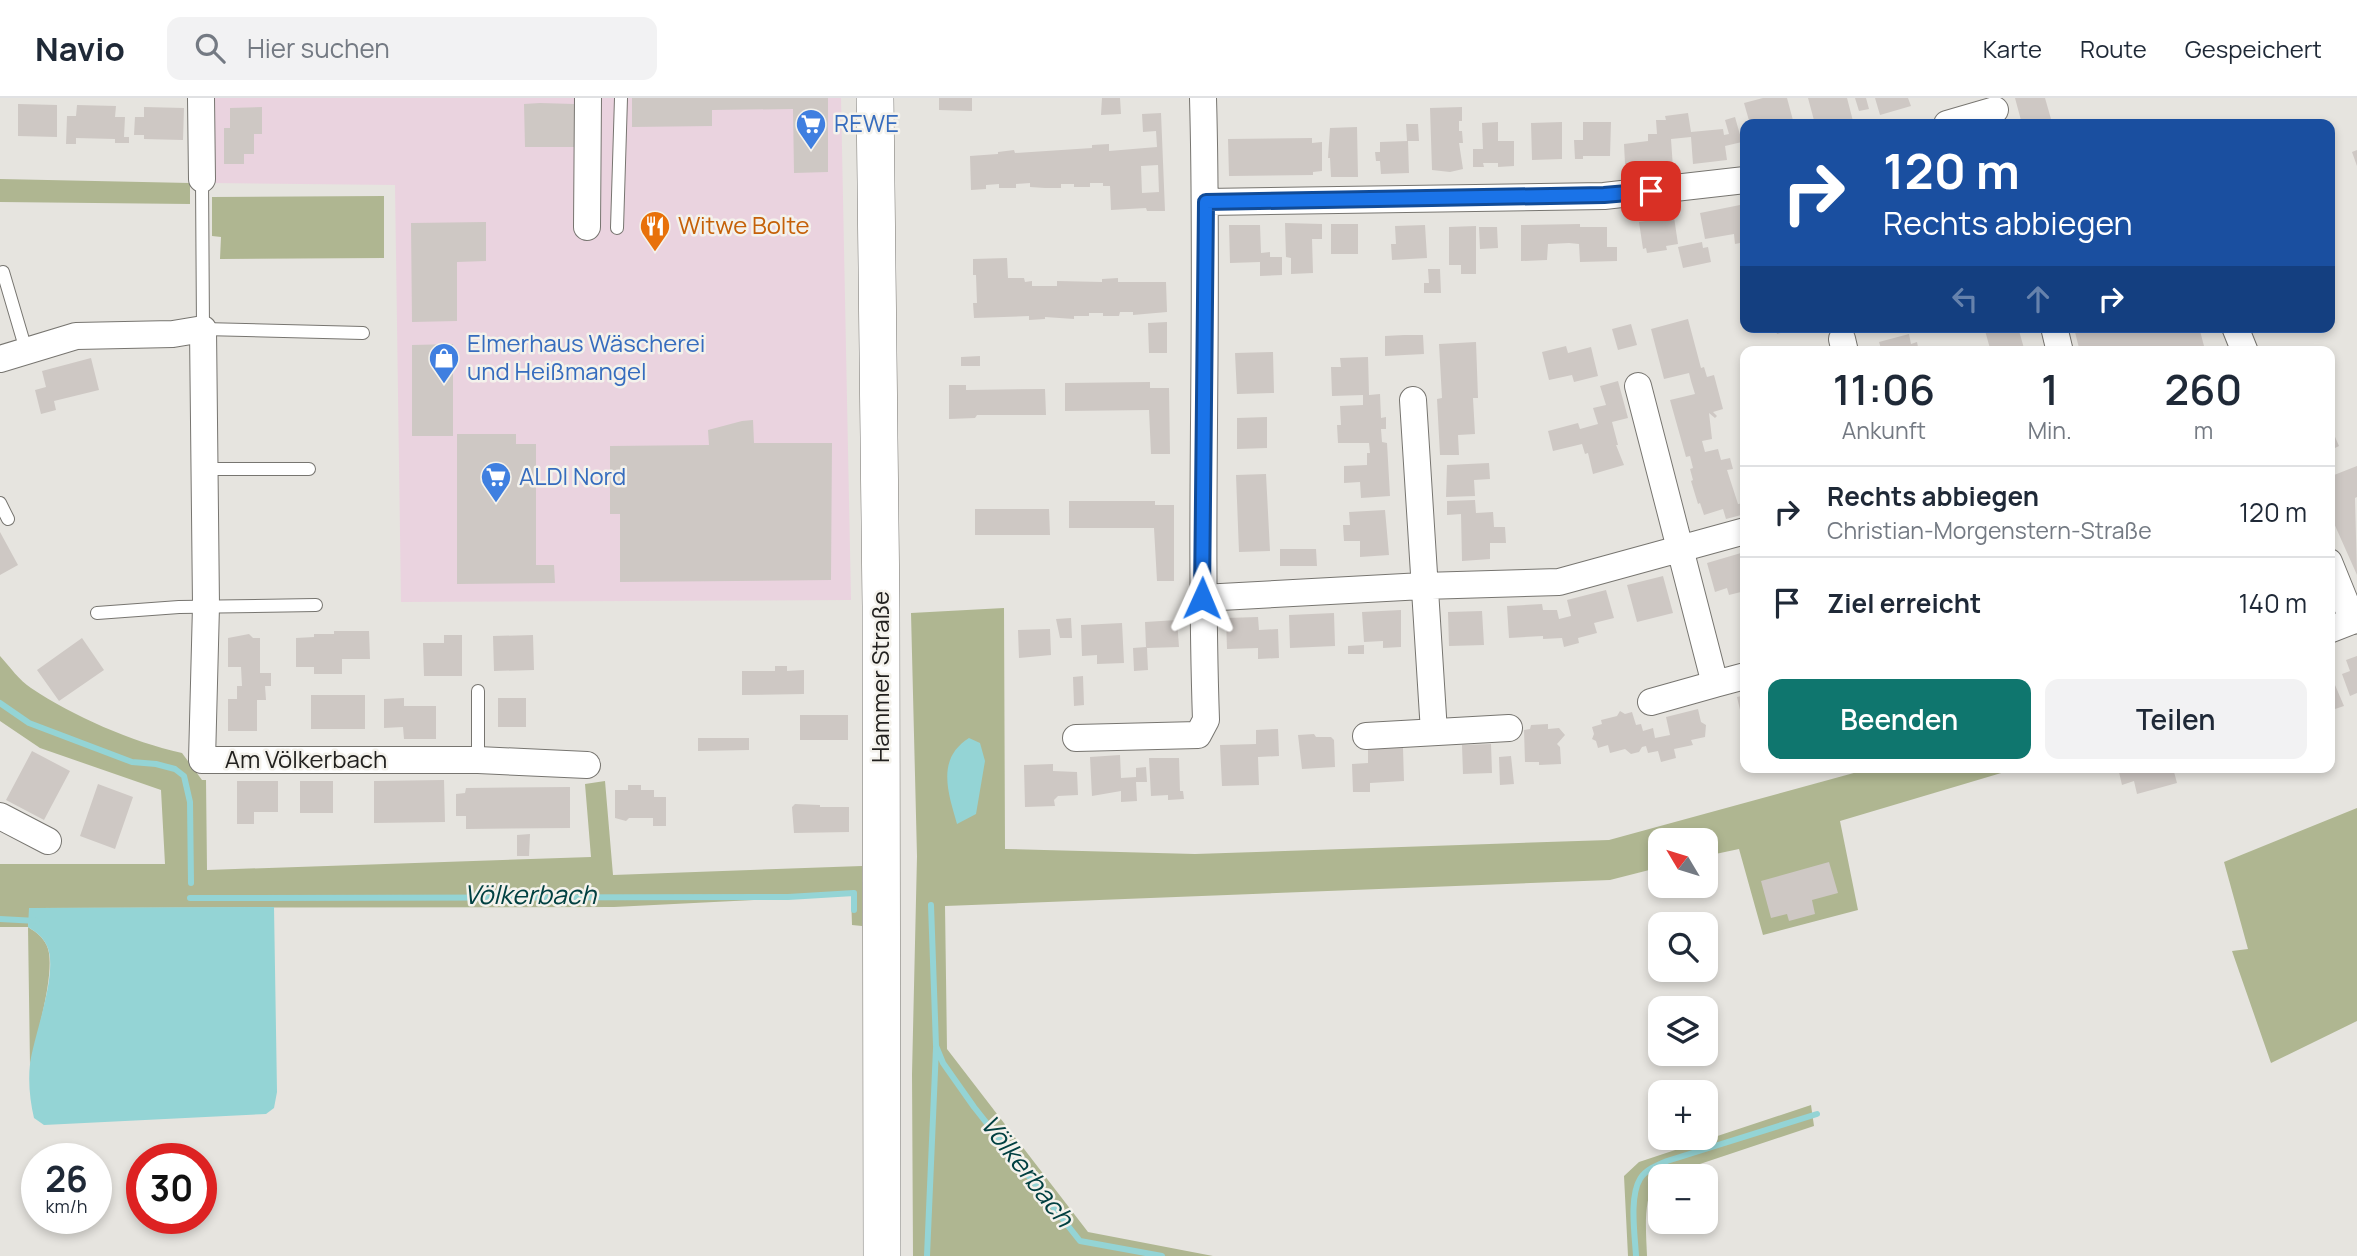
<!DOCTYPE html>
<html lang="de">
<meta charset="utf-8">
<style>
body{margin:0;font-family:Manrope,sans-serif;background:#f2f2f3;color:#1f2937;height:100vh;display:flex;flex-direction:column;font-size:26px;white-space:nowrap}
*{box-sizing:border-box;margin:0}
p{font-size:23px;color:#747a83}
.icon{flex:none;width:38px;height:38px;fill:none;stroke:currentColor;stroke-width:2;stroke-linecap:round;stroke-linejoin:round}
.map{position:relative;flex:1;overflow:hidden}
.side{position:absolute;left:1740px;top:248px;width:595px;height:427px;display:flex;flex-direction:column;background:#fff;border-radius:14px;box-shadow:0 4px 10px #0003}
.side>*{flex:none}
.guide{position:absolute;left:1740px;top:21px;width:595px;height:214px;border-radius:14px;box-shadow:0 4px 10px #0003;background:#1a4fa0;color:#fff;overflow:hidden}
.needle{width:46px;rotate:308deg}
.fabs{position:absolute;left:1648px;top:730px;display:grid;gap:14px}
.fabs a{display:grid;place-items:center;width:70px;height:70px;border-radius:14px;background:#fff;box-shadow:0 4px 10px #0003;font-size:35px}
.speed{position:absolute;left:21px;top:1045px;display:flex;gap:14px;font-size:35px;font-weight:700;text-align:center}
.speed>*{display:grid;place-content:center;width:91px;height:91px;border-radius:50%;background:#fff;box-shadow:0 4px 10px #0003;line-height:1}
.speed small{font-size:18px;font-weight:400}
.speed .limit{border:10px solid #d22;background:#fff;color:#111}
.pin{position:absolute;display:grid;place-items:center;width:60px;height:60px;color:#fff;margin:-30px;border-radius:14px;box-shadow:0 4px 10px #0006}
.me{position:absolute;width:77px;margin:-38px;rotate:1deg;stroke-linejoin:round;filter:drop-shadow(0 0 5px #0008)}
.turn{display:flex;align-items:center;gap:24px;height:147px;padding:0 28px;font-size:32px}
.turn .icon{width:91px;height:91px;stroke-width:2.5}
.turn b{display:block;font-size:49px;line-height:60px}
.lanes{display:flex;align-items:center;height:66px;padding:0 28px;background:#0003;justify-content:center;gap:35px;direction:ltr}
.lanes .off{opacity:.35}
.eta{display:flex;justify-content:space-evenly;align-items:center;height:119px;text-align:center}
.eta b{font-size:42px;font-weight:600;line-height:49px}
.primary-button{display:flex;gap:14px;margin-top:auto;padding:14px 28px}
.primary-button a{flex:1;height:80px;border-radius:14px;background:#0f766e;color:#fff;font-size:28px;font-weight:600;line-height:80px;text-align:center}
.primary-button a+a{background:#f2f2f3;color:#1f2937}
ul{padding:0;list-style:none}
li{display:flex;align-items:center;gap:21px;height:91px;padding:0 28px;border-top:2px solid #e0e1e3}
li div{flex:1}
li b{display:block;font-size:26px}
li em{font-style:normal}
header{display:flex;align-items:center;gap:42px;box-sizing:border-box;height:98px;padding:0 35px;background:#fff;border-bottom:2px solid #e0e1e3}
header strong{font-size:33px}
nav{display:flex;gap:38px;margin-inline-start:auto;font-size:24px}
.search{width:490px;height:63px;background:#f2f2f3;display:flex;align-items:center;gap:18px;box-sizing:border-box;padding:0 24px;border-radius:14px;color:#747a83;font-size:26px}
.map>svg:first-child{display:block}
.commercial{fill:#ead3df}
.green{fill:#afb691}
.water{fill:#94d4d5}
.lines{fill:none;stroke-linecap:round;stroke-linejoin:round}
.stream{stroke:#94d4d5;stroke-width:6}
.building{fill:#cec8c4;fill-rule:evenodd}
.service-casing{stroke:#777570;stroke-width:14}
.minor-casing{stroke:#777570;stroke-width:28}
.secondary-casing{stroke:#777570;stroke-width:38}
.service{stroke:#fff;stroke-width:12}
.minor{stroke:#fff;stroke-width:26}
.secondary{stroke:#fff;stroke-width:37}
.route-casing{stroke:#114b97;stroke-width:18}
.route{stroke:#1a73e8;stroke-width:12}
.labels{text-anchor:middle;stroke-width:5;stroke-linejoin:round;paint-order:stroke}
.shop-label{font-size:24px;fill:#366cbe;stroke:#f4f2ec;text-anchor:start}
.food-label{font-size:24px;fill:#c56008;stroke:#f4f2ec;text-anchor:start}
.street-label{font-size:24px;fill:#22211f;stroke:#f4f2ec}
.water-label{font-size:26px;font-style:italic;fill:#014041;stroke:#f4f2ec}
</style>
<header>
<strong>Navio</strong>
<div class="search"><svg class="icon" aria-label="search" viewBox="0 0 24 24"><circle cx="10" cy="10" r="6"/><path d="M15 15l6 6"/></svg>Hier suchen</div>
<nav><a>Karte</a><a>Route</a><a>Gespeichert</a></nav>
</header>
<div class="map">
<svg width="2357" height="1158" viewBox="0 0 2357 1158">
<rect width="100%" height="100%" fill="#e6e4df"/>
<!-- commercial -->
<path class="commercial" d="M212,0h363l25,103 -1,-103h242l10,502 -450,2 -6,-417 -183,-2z"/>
<!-- green -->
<path class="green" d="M0,81l190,4v21l-190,-2z
M384,98v62l-164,1 1,-22 -9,-1v-39z
M1004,510l1,241 190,5 414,-14 263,-72h146l-178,53 18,89 -95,25 -24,-86 -33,7v-16h-45v27l-51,13 -665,26 2,143 141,183 125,24h-300l-1,-182 5,-218 -6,-243z
M0,558c10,11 19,24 31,32 42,28 101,54 151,65l20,27h4l1,90 384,-13 -6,-73 20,-3 8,94 249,-9v60l-10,-1 -1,-30 -237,12 -584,1 -2,19c8,5 15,10 19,19 10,23 -11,92 -17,119l-2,-138h-28v-63h165l-4,-74 -121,-42 -40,-27z
M2357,710v213l-86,42 -39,-112 16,-2 -24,-87z
M1811,1007l3,21 -159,53c-12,25 -9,50 -8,77h-19l-4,-80 15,-14z"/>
<!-- water -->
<path class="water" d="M969,640l11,5 5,18 -9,53 -19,10c-9,-32 -21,-65 12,-86z
M274,809l3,185 -3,16 -8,6 -222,11 -10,-7c-4,-17 -6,-36 -4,-54 4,-30 29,-92 17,-118 -4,-9 -11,-14 -19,-19l1,-19z"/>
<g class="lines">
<!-- stream -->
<path class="stream" d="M0,605l29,20 103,39 24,2 19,5 9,7 6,26 1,81
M190,800l598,-1 66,-4v17
M931,807l5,141 7,17 31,44 106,134 82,15
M0,821l37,2
M927,1158l9,-208
M1636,1158c-1,-20 -7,-59 4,-77 5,-9 17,-14 27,-18l150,-47"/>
</g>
<!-- building -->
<path class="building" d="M632,0h196v74l-34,1 -1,-64 -81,1v16l-80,1z
M939,0h33v13l-33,-1z
M1102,0h18l1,16 -20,1z
M1763,0h24l7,26h-44l-6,-21z
M1808,0h39l6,23 -13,3h-9v-2l-16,2z
M1855,0h11l3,11 -10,2z
M1875,0h33l3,8 -31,9z
M2015,0h30l6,21 -10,2v3h-19z
M540,5l34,1v43h-49l-1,-43z
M18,6l39,1v32l-39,-1z
M77,7l39,1 -1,11h10l-1,20h5v6h-14v-4l-39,-1v6h-10l1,-28h9z
M144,9l40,1 -1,32 -39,-1v-4h-10l1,-18h9z
M262,9v27h-8v20h-10v10h-20v-36h6v-20z
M1462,9v14h-3v10h3l1,12h-4l4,26 -13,3 -18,-2 -2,-62z
M1161,15l4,98h-18l-1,-3 -35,2 -1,-24h-7v-3h-13v4h-16v-3h-13v4h-16l-15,-1v-4l-14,1v4h-17v-4l-13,1v4l-15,1 -1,-34 28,-2v-2l16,-2 1,3 77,-5v-3l17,-1v7l48,-4 -1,-16 -13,1 -1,-18zM1158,67l1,27 -17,1 -1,-27z
M1688,15l3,19 32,-3 1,6 5,-1 -4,-14 10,-3 7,25 -17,4 2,14 -34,4 -2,-27 -20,2 2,29 -37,1 -1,-5h-10l-1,-20 24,-3v-7h9l-1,-14h10l-1,-4z
M1498,24v19h16v25l-16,1v-4h-15l1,4h-11v-18h10l-1,-26z
M1562,24v37l-30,1 -1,-37z
M1583,24h28l-1,34h-27v3h-8l-1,-19h9z
M1406,26h12l1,17h-12z
M1357,29l1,50h-27l-1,-19h-2l2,-30z
M1312,40v5l10,-1v29l-9,1v3l-84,1 -1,-37z
M1408,43l1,32 -28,1 -1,-13h-4l-1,-9h5v-10z
M2357,52v16l-5,-14z
M1745,106v38l-10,2 -1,-10 -29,5 -5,-26z
M1674,119l4,27 -12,2 1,4 -20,3 -1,-5 -3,1 -4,-27z
M486,124v39l-29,1v59l-45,1 -1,-99z
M1285,125l37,1v15h-10l1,34 -22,1v-16l-5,-1z
M1331,126h27v30h-27z
M1580,126v3h27v20h10v14l-37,1 -1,-18 -10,-1 -21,1 -1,16 -26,1v-36z
M1229,127h31l1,28 9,-1v5h12v18l-22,1v-14l-30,1z
M1425,127l2,33 -35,2 -1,-16h5l-1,-18z
M1476,128v48h-15v-9h-12v-38z
M1479,129h18l1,21 -18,1z
M1702,144l1,6 5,-1 3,15 -28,6 -5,-21z
M1007,160l1,20h16l1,4 7,-1v5h25v-5l45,1v-3l16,-1v4h48l1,30 -34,3v-3h-13l-1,4h-16v-3h-14v3h-15v3l-29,-2v2l-16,1v-4l-55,2 -1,-15h4l-1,-28h-3v-16z
M1428,171h12l1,24h-17v-10h5z
M1688,221l13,49 3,-1 3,10 7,-2 9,34 -10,3 4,4 -2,2 -6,-5 3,26 -10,2 3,11 13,-3 3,11 9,-2 3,11 -6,1 11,34 6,-1 1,2v9l-19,5 -3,-10 -19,6 -4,-12 -2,1 -7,-23 2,-1 -3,-11 3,-1 -3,-12 -4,1 -16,-57 25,-6 -4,-13 -2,-8 -25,6 -13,-50z
M1167,224v31h-18l-1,-30z
M1631,226l6,21 -19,5 -6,-21z
M1775,229h24v1l-22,6z
M1984,229h34l7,25h-34z
M2091,229h45l1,4 12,-4h50l5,19 -23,6h-39l-1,-5 -17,5h-44l-5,-20z
M1909,236l2,10 6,-2 2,10h-37l-3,-10z
M1404,237h19l1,19 -39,2v-20z
M1476,244l2,56h-5l2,36 -17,1 1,20h-19l-3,-56 5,-1 -3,-54z
M453,246v92h-41v-91z
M1566,248l2,7 23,-6 7,29 -24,6 -2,-7 -23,5 -7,-28z
M1273,254l1,41 -37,1 -2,-41z
M980,258v10h-19v-9z
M1368,259l1,38 11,-1 1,24 5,-1v12h-5l1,13 5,1 3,53 -29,2 -1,-16 -16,1v-17l23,-1v-12h3l-1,-10h-31l-1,-18h4l-1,-19 23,-1v-10l-31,1 -1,-29h10l-1,-9z
M91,260l8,32 -45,11 2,9 -15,4 -6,-24 11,-3 -4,-16z
M1618,283l10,37 -16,4 6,23h-2l8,20 -31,9 -5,-21 -3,1 -3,-10 -29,7 -5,-20 30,-8 2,6 18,-5 -5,-16 13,-3 -6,-19z
M1150,284v6h19l1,66h-19l-2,-44 -84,1v-28z
M949,287h17v5l79,-1 1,26h-69l-2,3 -26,1z
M1267,319v31l-30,1v-31z
M753,322l1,23h78l-1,137 -211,2v-68h-10v-68l99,-1 -1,-15 34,-9z
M2329,325l10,23 -10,5z
M457,336h59v10h20v121h18l1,18 -98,1z
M1489,365l1,16 -16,1 1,16 -29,1 1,-32z
M2357,368v31l-2,1 2,77 -28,-63v-35z
M1266,376l4,77 -31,1 -3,-77z
M1475,402l1,13 17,-1 1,15h11l1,16h-16v16l-28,2 -1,-47 -14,1v-14z
M1069,403h86v4h19v76h-17l-3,-53h-85z
M975,411h74l1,26h-75z
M1385,412l4,45 -29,2v-16h-16l-1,-16h7l-1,-13z
M0,434l18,33 -18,10z
M1280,451h36l1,17h-37z
M1741,455l4,13v25l-16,4 -2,-7 -12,4 -8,-29z
M1663,478l10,37 -36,9 -10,-37z
M1606,492l8,28 -20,5 3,10 -19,5 1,5 -15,4 -2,-9 -19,1v-3l-34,2 -2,-32 35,-2 1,6h14l2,9 12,-3 -4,-16z
M1401,512v37l-18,1v-7l-19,1 -2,-30z
M1482,513l2,34 -35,1 -1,-34z
M1334,515l1,33 -45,2 -1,-33z
M1258,519l1,13 19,-1 1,29 -21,1v-11l-31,1 -1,-31z
M1071,520l1,20h-12l-4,-19z
M1177,522l2,27 -32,1 1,22 -14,1 -1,-23 13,-1 -1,-25z
M1122,525l2,40 -27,1v-9l-15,1 -1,-31z
M1050,531l1,26 -32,3 -1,-28z
M334,533h35l1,28h-28v15h-28v-7h-18v-29l18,-1v-3h20z
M249,536l4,4h7v35h11v13h-6l1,14h-9v31h-29v-32h9v-13h5l-1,-19h-13v-29z
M444,537h18v41h-38l-1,-33h21z
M533,537l1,35 -40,1 -1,-35z
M82,540l22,32 -45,31 -22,-31z
M1364,547v9h-16v-8z
M2357,558v37l-7,3 -8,-22 8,-3 -4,-11z
M775,568h12v5l17,-1v24l-62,1v-24h33z
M2329,573l15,35 -15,5z
M1083,578l1,29 -10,1 -1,-29z
M311,597h54v34h-54z
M1745,597v32h-1l-7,-30z
M404,600v8h32v33h-32l-1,-12 -19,1v-29z
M498,600h28v29h-28z
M1698,611l3,13 5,3 -1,12 -14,3 2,5 -19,4 2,9 -15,4 -3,-11 -10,2 -2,-7 -4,1 -3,5 -8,2 -6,-5 -15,4 -2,-8 -10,3 -2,-7 -4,-2 2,-5 -2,-7 10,-3 -1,-4 16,-4 3,-5 5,3 7,-2 4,13 5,-1 2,7 10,-3 2,10 15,-3 -4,-18z
M800,617h48v25h-48z
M1548,626v5l11,-1 6,7 -8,9 3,3 1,17 -22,1v-3h-14l-1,-32 6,-1 1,-4z
M1278,631l1,27 -21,1 1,28 -37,1 -2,-41 36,-1v-14z
M1314,636l2,3h15l3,3 1,27 -33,2 -4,-34z
M698,640h51v12l-51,1z
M1491,646l1,29 -29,1 -1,-29z
M1403,650l1,33 -34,2v9h-17l-1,-28 16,-1v-14z
M32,653l38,20 -26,49 -38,-20z
M1120,657l1,23 15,-1v-9l10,-1 1,15h-11l1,19 -16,1v-11l-29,5 -2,-39z
M1511,658l3,28 -14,1 -1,-28z
M1149,660h30l1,33h3l1,8 -16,1v-5l-17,1z
M1053,666v7l24,1 1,23 -20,1 -4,4 1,6 -30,1 -1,-42z
M2118,670h55l4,15 -40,11 -3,-13 -12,4z
M444,682l1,42 -71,1v-42z
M237,683h41v31h-24v12h-17z
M300,683h33v32h-33z
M98,686l35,13 -18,52 -35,-13z
M628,687h13v5h13v7h12v29h-13v-8h-24l-3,3 -11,-3v-28h13z
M570,689v41l-104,1v-13h-10v-22l9,-1 1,-5z
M795,706l25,1v2h29v25l-55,1 -2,-26z
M530,736l-1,22h-12v-21z
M1829,764l9,31 -26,7 3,14 -26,7 -2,-7 -16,4 -10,-37z"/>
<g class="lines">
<!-- service casing -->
<g class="service-casing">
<path id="service" d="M202,81l1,150 160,4
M617,130l4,-130
M3,174l23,78
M204,371h105
M0,405l8,16
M97,515l82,-6 137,-2
M478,593v69"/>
</g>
<!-- minor casing -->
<g class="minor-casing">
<path id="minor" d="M201,0l1,81
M1947,26l48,-14
M1206,104l398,-6 141,-16
M587,129l1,-129
M2054,229l6,25
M2235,229l10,25
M1842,241l3,13
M0,261l76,-23 97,-2 30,-5 3,277 -4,154h276l109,5
M1638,288l77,298 30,-8
M1413,302l21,332
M2329,464l24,59
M1202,500l221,-12 136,-4 186,-51
M2329,532l28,-11
M1651,604l64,-18
M1366,638l143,-8
M1076,640l122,-3 8,-15c-7,-208 3,-415 -3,-622
M0,718l48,25"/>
</g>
<!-- secondary casing -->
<g class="secondary-casing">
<path id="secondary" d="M875,0l6,508 1,650"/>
</g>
<!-- service -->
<use href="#service" class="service"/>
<!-- minor -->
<use href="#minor" class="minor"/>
<!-- secondary -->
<use href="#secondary" class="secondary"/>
</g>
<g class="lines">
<!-- route casing -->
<g class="route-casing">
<path id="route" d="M1202,500l4,-396 398,-7 47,-4"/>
</g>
<!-- route -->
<use href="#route" class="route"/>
</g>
<!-- icons -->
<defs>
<g id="supermarket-pin" transform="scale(1.575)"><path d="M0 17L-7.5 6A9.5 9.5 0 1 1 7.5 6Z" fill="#3f7fe0" stroke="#f4f2ec"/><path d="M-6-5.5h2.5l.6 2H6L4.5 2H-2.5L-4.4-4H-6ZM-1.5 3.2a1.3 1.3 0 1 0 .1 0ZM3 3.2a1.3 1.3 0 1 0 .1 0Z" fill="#fff"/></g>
<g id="restaurant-pin" transform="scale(1.575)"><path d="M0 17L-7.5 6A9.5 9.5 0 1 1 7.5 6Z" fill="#e8710a" stroke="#f4f2ec"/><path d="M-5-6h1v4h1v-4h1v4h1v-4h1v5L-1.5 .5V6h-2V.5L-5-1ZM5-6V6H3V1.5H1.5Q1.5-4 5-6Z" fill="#fff"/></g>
<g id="shop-pin" transform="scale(1.575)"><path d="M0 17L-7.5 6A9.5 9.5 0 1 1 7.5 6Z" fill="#3f7fe0" stroke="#f4f2ec"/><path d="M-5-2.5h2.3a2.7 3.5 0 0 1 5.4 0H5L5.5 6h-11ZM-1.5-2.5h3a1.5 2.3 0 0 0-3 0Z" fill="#fff"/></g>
</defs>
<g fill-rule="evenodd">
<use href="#supermarket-pin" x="811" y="26"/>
<use href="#restaurant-pin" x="655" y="128"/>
<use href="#shop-pin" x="444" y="260"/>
<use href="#supermarket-pin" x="496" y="379"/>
</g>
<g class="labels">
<!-- shop labels -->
<g class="shop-label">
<text x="834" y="34">REWE</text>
<text x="467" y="254">Elmerhaus Wäscherei<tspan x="467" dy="28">und Heißmangel</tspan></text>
<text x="519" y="387">ALDI Nord</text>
</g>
<!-- food labels -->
<g class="food-label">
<text x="678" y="136">Witwe Bolte</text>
</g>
<!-- street labels -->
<g class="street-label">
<text transform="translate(881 579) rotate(-90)" y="8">Hammer Straße</text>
<text x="306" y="670">Am Völkerbach</text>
</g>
<!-- water labels -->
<g class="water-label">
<text x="530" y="806">Völkerbach</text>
<text transform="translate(1027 1073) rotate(52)" y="9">Völkerbach</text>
</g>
</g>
</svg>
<div class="fabs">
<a><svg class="needle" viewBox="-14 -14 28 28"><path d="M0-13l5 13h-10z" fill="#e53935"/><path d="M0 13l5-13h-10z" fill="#747a83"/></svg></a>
<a><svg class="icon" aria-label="search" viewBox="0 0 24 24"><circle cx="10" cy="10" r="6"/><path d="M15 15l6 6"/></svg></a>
<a><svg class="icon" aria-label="layers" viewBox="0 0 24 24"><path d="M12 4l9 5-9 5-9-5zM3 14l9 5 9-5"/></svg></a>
<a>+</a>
<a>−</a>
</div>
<div class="speed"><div>26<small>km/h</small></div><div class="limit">30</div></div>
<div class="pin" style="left:1651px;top:93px;background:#d93025"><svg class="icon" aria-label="arrive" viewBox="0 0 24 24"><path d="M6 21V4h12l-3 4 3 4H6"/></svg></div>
<svg class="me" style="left:1202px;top:500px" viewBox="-20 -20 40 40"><path d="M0-17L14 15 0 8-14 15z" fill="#1a73e8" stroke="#fff" stroke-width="4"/></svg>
<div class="guide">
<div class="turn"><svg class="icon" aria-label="right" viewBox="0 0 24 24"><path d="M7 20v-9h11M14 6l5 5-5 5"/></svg><div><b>120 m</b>Rechts abbiegen</div></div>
<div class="lanes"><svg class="icon off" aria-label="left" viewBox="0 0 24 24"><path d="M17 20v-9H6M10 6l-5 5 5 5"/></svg><svg class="icon off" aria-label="ahead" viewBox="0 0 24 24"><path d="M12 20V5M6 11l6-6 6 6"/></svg><svg class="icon" aria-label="right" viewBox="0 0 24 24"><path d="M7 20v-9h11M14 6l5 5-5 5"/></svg></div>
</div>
<section class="side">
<div class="eta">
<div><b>11:06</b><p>Ankunft</p></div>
<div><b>1</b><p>Min.</p></div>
<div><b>260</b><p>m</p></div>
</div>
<ul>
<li><svg class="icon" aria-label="right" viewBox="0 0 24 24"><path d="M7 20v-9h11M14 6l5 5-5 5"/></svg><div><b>Rechts abbiegen</b><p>Christian-Morgenstern-Straße</p></div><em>120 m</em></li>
<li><svg class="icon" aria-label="arrive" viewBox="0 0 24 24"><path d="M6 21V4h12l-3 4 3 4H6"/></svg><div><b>Ziel erreicht</b></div><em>140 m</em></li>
</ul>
<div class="primary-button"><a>Beenden</a><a>Teilen</a></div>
</section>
</div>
